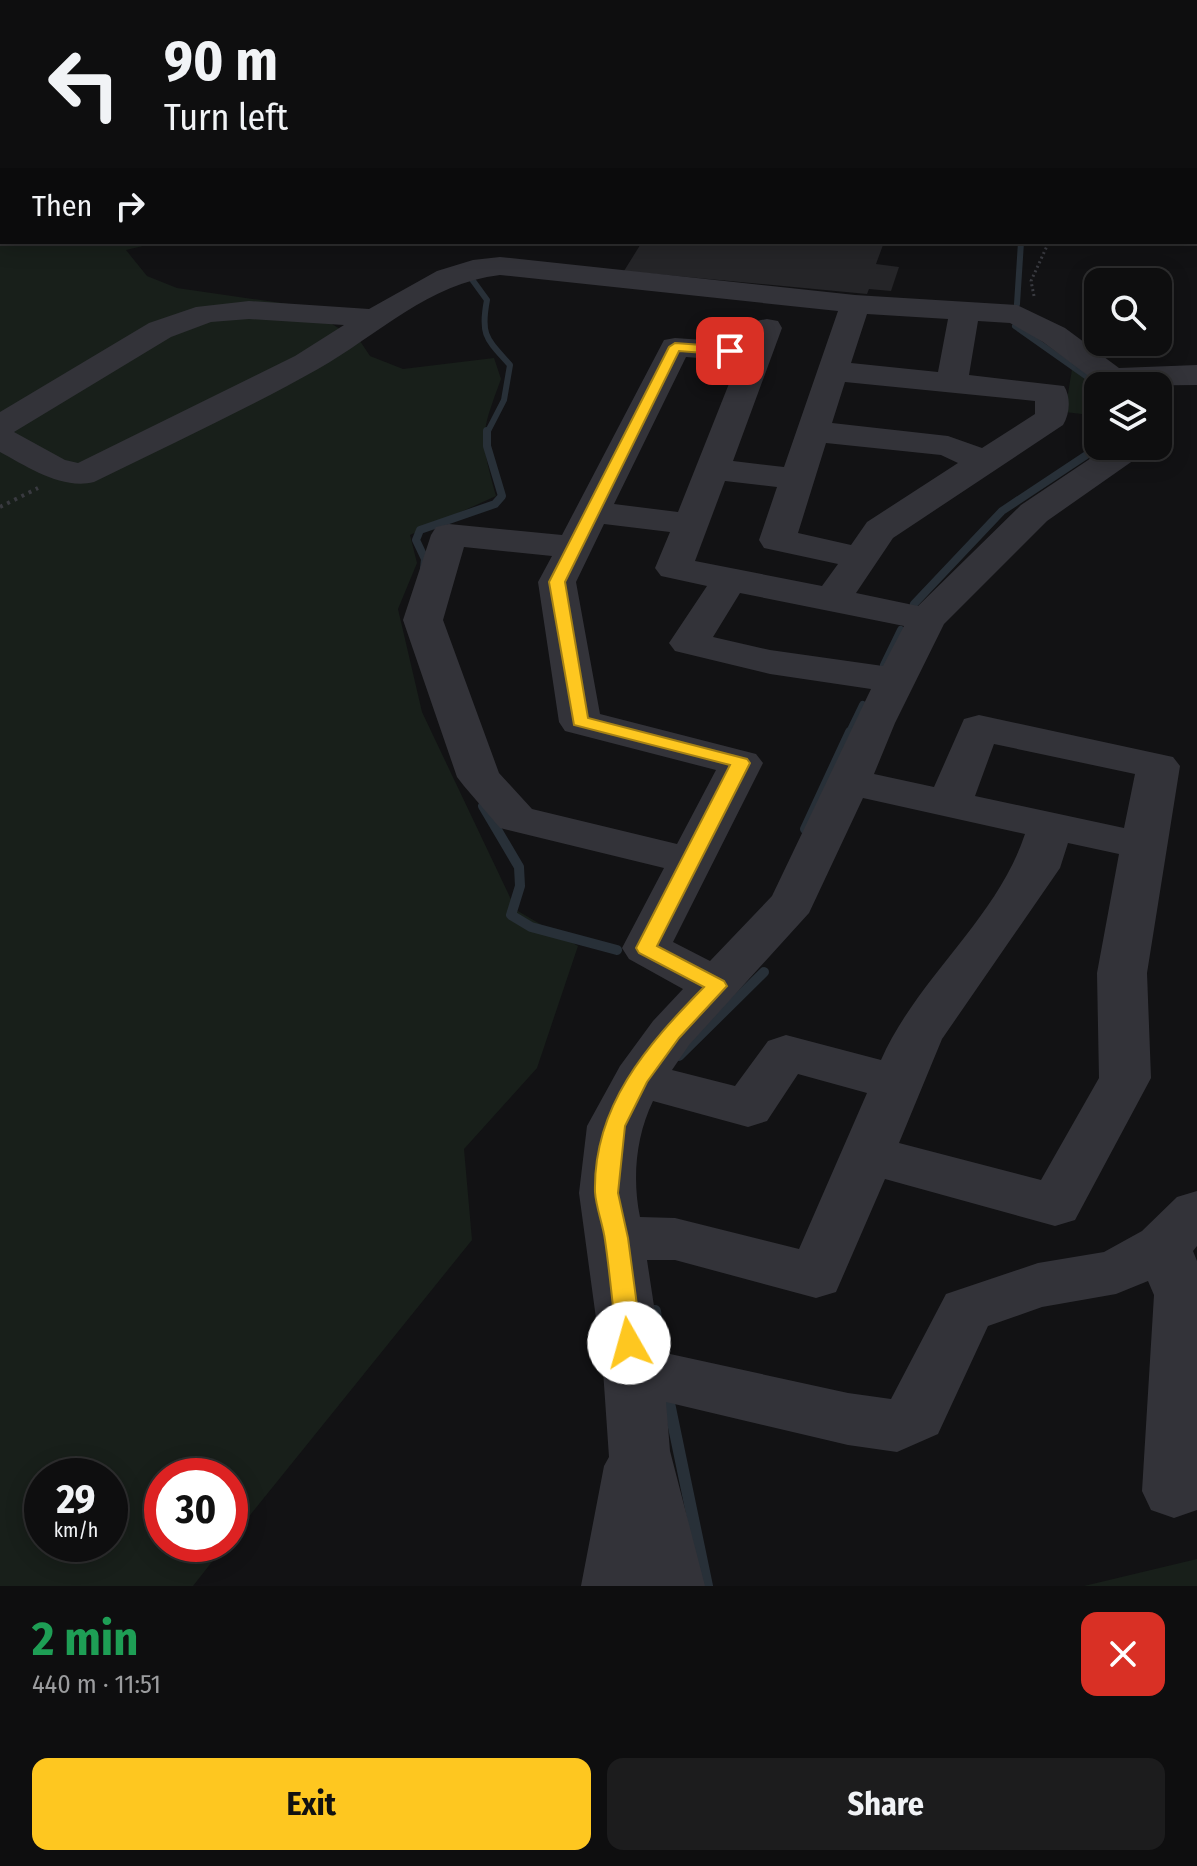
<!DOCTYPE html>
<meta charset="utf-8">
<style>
body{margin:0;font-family:"Fira Sans Condensed",sans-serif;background:#1c1c1d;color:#f1f3f6;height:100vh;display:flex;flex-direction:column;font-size:30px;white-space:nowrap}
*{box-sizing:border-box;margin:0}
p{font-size:26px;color:#9b9c9e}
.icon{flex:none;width:44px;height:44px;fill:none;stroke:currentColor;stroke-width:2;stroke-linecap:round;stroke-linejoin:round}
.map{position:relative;height:1586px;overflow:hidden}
.side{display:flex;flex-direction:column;background:#0e0e0f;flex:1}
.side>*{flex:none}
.guide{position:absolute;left:0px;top:0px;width:1198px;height:244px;box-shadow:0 4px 20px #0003,0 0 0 2px #2e2e2f;background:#0e0e0f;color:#f1f3f6;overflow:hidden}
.tools{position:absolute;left:1084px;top:268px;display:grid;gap:16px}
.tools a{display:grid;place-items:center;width:88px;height:88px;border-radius:16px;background:#0e0e0f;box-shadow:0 4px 20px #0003,0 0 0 2px #2e2e2f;font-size:40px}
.speed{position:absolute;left:24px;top:1458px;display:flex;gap:16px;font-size:40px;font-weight:700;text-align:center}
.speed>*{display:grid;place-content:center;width:104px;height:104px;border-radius:50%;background:#0e0e0f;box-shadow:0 4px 20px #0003,0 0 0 2px #2e2e2f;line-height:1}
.speed small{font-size:20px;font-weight:400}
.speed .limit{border:12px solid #d22;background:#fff;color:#111}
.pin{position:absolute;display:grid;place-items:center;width:68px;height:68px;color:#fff;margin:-34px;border-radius:16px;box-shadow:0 4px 12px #0006}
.me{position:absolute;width:88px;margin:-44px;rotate:353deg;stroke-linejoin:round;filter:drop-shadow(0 0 6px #0008)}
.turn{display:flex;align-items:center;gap:28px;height:168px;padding:0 32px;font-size:36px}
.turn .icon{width:104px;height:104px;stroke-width:2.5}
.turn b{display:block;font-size:56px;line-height:68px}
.then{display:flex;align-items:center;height:76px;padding:0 32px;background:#0003;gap:16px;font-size:30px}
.round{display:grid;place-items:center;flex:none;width:84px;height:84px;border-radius:16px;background:#1c1c1d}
.head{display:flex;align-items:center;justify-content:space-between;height:136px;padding:0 32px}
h1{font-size:48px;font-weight:700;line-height:60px;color:#1e9e55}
.button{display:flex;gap:16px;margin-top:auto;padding:16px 32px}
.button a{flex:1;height:92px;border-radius:16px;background:#fec720;color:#111;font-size:32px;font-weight:700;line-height:92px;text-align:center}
.button a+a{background:#1c1c1d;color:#f1f3f6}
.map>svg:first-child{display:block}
.green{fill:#181f1a;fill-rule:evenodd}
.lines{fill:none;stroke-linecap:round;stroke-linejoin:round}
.stream-far3{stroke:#283038;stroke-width:6}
.stream-far2{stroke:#283038;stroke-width:8}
.stream-far1{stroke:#283038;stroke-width:10}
.stream{stroke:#283038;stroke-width:12}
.building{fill:#252528}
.path-far1{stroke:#393a40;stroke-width:3;stroke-dasharray:2 3;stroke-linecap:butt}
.path{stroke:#393a40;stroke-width:4;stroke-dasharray:3 5;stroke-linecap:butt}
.minor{fill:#333339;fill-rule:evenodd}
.major{stroke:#4f5058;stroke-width:44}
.highway{fill:#5f616b;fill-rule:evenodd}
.route{fill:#fec720;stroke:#a58115;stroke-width:2}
</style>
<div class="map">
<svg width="1197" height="1586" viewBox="0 0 1197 1586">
<rect width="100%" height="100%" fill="#121214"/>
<!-- green -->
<path class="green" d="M0,100l2,142h158l-34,8 21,26 30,12 125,18 58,35 10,15 33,13 91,-11 7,21c-21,57 -21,58 -5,117l-86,39 7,28 -19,46 24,103 94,198 62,36 -41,122 -73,81 8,91 -242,300v-64h-68v68h64l-33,42h-193zM42,1476h68v68h-68z
M1072,369l26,18v29l-33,-4z
M1197,1559v27h-113z"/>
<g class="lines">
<!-- stream-far3 -->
<path class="stream-far3" d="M478,275l-7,3 16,22c-7,36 0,39 23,65l-6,35 -17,33
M1017,304l4,-62
M1015,326l85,60"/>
<!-- stream-far2 -->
<path class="stream-far2" d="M424,569l1,-10 -9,-19 4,-10 75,-26 7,-8 -15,-50v-15
M914,604l88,-93 98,-65
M884,665l17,-35
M849,734l14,-29"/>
<!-- stream-far1 -->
<path class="stream-far1" d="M483,806l36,61 1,19 -9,29 20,12 86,23
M805,829l45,-97
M679,1056l85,-84"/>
<!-- stream -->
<path class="stream" d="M655,1311l5,36
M669,1403l38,183"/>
</g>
<!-- building -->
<path class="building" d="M642,242h206l35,3 -7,19 23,3 -8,24 -22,-2 -2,5 -243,-23z"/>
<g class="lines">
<!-- path-far1 -->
<path class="path-far1" d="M869,2l3,-2
M1034,296l-3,-15 16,-35 -4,-4"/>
<!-- path -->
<path class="path" d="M0,507l38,-19"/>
<!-- minor -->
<path class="minor" d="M638,0h36l2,2h-36z
M766,0h22l-23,2z
M1150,0h32l2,2h-32z
M0,11h2v14h-2z
M1196,32h1v14h-1z
M1196,81h1v14h-1z
M1196,177h1v16h-1z
M500,257l355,38 162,10 48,23 54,40 78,-3v20l-95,1 -59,-44 -33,-19 -32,-2 -9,54 95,11c7,11 6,28 -1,39l-170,113 -37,55 62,13 103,-101 88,-59h40l-5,7 -97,68 -103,103 -49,99 -21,51 60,13 30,-68 15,-4 194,42 7,9 -33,207 4,105 -76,142 -20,6 -170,-47 -49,113 -20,6 -141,-38h-28l14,92 187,41 43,6 55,-105 92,-31 66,-11 38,-21 35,-34 20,-6v55l-4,5 4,10v249l-23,8 -23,-8 -9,-19 12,-196 -6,-14 -32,13 -74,13 -54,19 -50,108 -41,18 -49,-7 -182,-43 4,49 35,135h-124l23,-120 5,-9 -6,-87 -24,-177 8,-67 33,-60 33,-45 30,-32 -54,-30 -7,-11 42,-80 -164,-40 -36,-42 -7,-9 -54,-157 28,-85 5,-8 13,-3 113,11 102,-195 11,-2 71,5 10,-22 11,-2 11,2 4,7 -49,133 51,6 54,-156 -338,-36c-71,8 -122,60 -182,94 -73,41 -149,76 -224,113 -32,8 -66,-15 -94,-30v-40l149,-89 47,-16 53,-6 120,8 68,-38 36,-11zM867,314l81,5 -10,53 -87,-9zM249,319l95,6 -49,31 -217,107 -13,-3 -51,-28 157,-95 40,-15zM686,357l52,4 -60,151 -64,-8zM845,382l190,19v13l-53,34 -34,-12 -116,-13zM826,443l115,12 17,8 -91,59 -16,23 -53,-12zM725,481l52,6 -18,53 5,8 74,16 -16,22 -127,-25zM604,524l66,8 -15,36 6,8 46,10 -38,57 6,8 95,23 101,15 -99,207 -62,65 -37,-19 90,-179 -7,-9 -156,-40 -24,-132zM464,547l88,9 -14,26 21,140 6,9 151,39 -39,74 -145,-35 -33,-36 -56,-153zM740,593l164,33 -21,40 -113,-16 -57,-13zM994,744l141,30 -11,54 -149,-32zM863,798l162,36c-28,85 -108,144 -144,226l-95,-25 -18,6 -33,45 -63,-16 17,-25 120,-132zM1068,843l51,11 -22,119 2,105 -58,102 -142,-37 43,-104 118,-171zM798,1074l69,19 -68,156 -124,-31 -35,-1c-8,-39 -4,-81 13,-116l95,26 19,-6z"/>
<!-- major -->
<path class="major" d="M123,2l4,-2"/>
<!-- highway -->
<path class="highway" d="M0,57h2v14h-2z
M1196,212h1v16h-1z"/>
</g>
<!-- route -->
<path class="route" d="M675,343l55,4 6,4 -6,4 -51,-4 -114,231 23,136 159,41 3,4 -93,183 67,35 3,5 -48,52 -32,44 -22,44 -7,67 10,45 14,105 -4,7 -9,3 -8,-3 -4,-7c-4,-34 -7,-69 -12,-103 -2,-16 -9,-32 -10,-48 -2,-86 52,-147 109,-205l-65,-34 -3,-5 94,-183 -156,-40 -25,-143 120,-235z"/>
</svg>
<div class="tools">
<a><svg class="icon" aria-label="search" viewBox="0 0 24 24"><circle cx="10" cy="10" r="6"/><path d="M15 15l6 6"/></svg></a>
<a><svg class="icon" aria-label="layers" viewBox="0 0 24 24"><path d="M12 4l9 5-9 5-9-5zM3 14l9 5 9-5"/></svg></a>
</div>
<div class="speed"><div>29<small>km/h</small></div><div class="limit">30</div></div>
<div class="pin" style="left:730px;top:351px;background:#d93025"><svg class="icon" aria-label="arrive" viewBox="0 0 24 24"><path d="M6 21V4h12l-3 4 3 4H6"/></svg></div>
<svg class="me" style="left:629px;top:1343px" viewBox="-20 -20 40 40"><circle r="19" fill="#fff"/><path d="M0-13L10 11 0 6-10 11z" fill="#fec720"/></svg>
<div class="guide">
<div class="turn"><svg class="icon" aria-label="left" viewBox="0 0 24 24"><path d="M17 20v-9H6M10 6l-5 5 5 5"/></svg><div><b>90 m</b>Turn left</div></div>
<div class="then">Then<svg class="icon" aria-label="right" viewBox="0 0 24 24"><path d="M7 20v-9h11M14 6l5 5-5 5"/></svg></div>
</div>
</div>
<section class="side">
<div class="head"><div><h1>2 min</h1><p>440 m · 11:51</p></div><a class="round" style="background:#d93025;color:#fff"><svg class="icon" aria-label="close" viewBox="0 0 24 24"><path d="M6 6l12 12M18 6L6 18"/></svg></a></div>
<div class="button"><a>Exit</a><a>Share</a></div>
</section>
